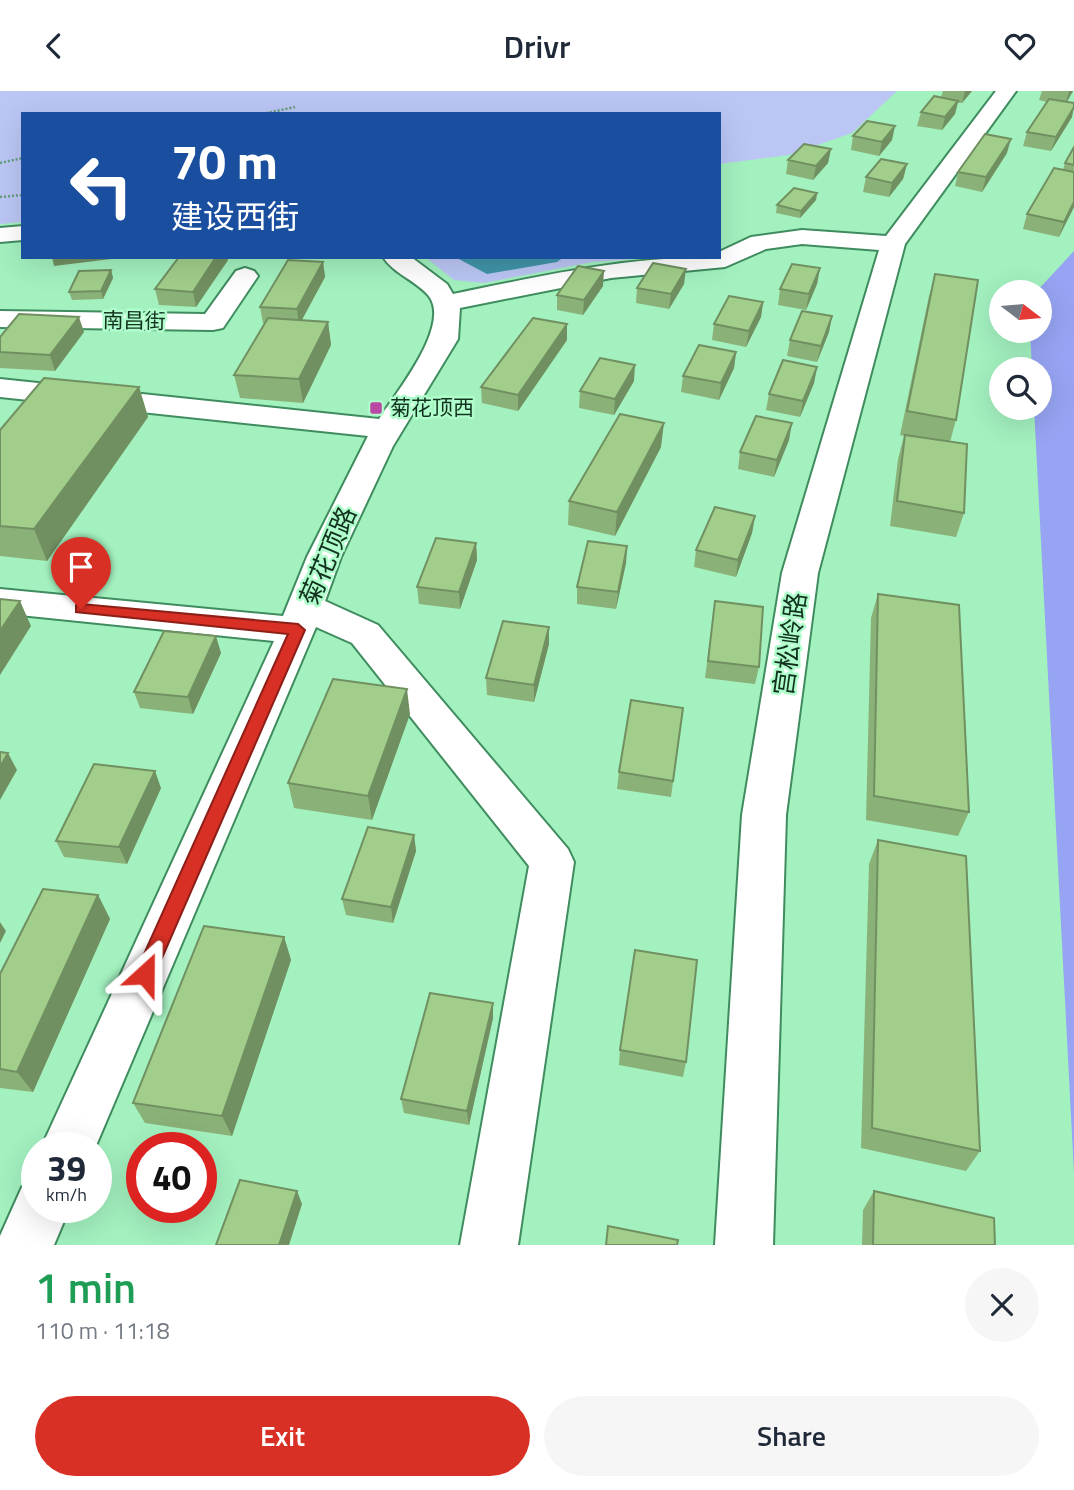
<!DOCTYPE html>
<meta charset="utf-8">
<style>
body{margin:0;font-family:"Titillium Web","Noto Sans SC",sans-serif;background:#f6f6f7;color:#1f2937;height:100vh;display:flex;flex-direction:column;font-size:26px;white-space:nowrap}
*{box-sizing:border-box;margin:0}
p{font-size:23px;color:#747a83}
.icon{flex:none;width:38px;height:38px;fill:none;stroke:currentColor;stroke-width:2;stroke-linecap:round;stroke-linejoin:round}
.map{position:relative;height:1154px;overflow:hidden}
.side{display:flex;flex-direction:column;background:#fff;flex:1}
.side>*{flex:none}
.banner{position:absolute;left:21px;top:21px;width:700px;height:147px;border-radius:0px;box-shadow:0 7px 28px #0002;background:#1a4fa0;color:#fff;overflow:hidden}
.needle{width:46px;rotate:106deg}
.buttons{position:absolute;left:989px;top:189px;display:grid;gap:14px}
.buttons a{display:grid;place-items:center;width:63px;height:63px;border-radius:50%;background:#fff;box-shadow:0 7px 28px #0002;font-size:35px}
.speed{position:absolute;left:21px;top:1041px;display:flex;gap:14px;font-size:35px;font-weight:700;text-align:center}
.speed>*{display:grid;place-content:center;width:91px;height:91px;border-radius:50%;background:#fff;box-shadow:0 7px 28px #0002;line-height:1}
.speed small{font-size:18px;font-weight:400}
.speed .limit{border:10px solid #d22;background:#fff;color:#111}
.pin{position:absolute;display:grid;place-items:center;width:60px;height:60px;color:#fff;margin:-72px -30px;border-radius:50% 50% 50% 0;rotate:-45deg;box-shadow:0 0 7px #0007}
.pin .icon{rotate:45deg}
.me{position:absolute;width:77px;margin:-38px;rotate:24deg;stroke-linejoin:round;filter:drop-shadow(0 0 5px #0008)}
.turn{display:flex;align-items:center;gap:24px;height:147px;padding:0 35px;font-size:32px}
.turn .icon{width:91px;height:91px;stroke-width:2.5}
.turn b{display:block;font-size:49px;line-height:60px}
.round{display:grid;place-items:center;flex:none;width:74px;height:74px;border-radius:37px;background:#f6f6f7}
.summary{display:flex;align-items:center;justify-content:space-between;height:119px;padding:0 35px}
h1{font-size:42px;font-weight:600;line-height:52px;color:#1e9e55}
.action{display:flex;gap:14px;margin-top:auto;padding:14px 35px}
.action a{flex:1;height:80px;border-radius:42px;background:#d93025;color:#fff;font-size:28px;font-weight:600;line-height:80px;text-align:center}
.action a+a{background:#f6f6f7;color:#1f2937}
header{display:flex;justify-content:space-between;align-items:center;height:91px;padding:0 35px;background:#fff;font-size:32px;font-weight:600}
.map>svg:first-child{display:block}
.green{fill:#bbc6f5}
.forest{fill:#96a4f3}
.water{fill:#3f94a8}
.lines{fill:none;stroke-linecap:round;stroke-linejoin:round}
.minor-casing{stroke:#3f8c5f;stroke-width:4}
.path{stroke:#639d79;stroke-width:2.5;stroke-dasharray:2 2;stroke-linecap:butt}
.minor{fill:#fff;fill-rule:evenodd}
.wall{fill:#8ab178}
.shaded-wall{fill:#719061}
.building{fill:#a1ce8b;stroke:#719061;stroke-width:2}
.route{fill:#d93025;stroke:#8d1f18;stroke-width:2}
.poi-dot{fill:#ba49a5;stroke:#b0fecc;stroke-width:2.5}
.labels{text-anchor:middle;stroke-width:5;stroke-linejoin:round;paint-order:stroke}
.far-street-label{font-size:21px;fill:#12321f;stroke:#b0fecc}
.far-poi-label{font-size:21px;fill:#12321f;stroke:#b0fecc;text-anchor:start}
.street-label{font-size:26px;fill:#12321f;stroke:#b0fecc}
</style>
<header><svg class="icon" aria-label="back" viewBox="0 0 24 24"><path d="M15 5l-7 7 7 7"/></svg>Drivr<svg class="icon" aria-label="heart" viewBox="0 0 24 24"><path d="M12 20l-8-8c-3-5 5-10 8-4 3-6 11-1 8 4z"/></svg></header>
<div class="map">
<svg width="1074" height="1154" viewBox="0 0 1074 1154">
<rect width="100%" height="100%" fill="#a3f1bf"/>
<!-- green -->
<path class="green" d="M0,0h897l-45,42 -63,22 -70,9v-50h-696v108l-23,2z
M425,166h240l-73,5 -108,21 -30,-3z"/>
<!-- forest -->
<path class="forest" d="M1074,160v922l-40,-765h6v-39h-8l-2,-38h10v-39h-4z"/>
<!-- water -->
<path class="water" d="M455,166h109l-7,5 -70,12z"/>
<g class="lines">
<!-- minor casing -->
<g class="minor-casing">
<path id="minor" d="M996,0h20l-111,153 -87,329 -32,242 -13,430h-58l27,-430 40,-242 97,-323 -77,-6 -36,5 -41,18 -114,11 -151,30 -2,31 -65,107 -52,111 -16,44 53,24 190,224 6,13 -56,383h-58l69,-379 -177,-223 -36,-16 -221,521h-54l233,-507 -274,-28v-24l283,27 24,-59 61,-121 -368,-39v-18l379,40c16,-25 74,-95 49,-124 -13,-15 -34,-21 -45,-38h28l36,27 6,10c92,-19 171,-37 266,-37v-5l32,-15 51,-7 84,6z
M23,135v14l-23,2v-14z
M245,177l9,3 4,5 -35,52 -10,2 -213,-3v-16l205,3 31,-43z
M37,1090v26h33l-16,38h-54v-9l22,-49z"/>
</g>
<!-- path -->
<path class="path" d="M262,23l33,-7
M0,72l23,-5
M0,106l23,-2"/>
<!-- minor -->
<use href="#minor" class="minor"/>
</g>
<!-- wall -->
<path class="wall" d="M943,0h29l-10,12h-4l-3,11 -13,16 -25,-4 4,-14 20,-15z
M1042,0h31l-6,11 5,15 -21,34 -28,-5 4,-14 20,-30 -8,-2z
M853,45l39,4 -13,16 -28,-6z
M1074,56v60l-15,30 -36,-8 4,-15 36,-44 2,-7z
M831,58l-3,14 -15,17 -27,-6 2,-14z
M1007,62l-25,39 -27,-6 3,-14z
M907,73l-4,15 -14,18 -26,-5 3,-15z
M817,102l-1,7 -16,18 -24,-5 1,-8z
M179,166h48l1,3 -32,47 -37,-2 -4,-16z
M323,171l2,15 -23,43 26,2 3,23 -28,58 -63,-5 -6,-23 31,-52h-2l-3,-16z
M820,177l-3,16 -11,26 -28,-5 2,-16z
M111,179l2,8 -10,21 -31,1 -3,-8z
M935,183l21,146 -6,22 14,71 -8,24 -66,-11 8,-67 6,-23 -4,-1 29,-139z
M684,193l-15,25 -33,-6 1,-15z
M603,195l-20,29 -26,-5v-15z
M763,211l-2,15 -15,30 -34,-7 2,-16z
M832,225l-3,16 -12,30 -30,-6 3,-16z
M84,241l-29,39 -55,-3v-31z
M567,249l-49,71 -36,-8 -1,-16z
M736,261l-2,16 -15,32 -38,-8 2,-16z
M817,276l-3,16 -14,34 -34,-7 3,-16z
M634,290l-20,34 -35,-7 1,-17z
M139,296l9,30 -101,144 -47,-5v-126z
M789,349l-15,37 -36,-8 2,-17z
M661,356l-46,89 -47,-11 1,-24z
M755,425l-3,17 -16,44 -42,-10 2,-17z
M476,452l1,17 -17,49 -41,-5 -2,-17z
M627,455l-1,17 -10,46 -39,-5v-17z
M878,503l91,218 -11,24 -92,-16 5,-202z
M713,527l46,49 -4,17 -50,-6z
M549,536v17l-15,58 -47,-7 -1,-17z
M221,562l-28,61 -53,-6 -6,-16z
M683,617l-12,89 -54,-8 2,-17z
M410,623l-38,106 -78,-12 -6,-25z
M161,697l-34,76 -63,-7 -8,-16z
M414,744l2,16 -23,72 -47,-8 -4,-16z
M878,749l102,311 -14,20 -105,-23 8,-284z
M98,804l12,24 -77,173 -33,-4v-114z
M284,846l7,23 -59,176 -87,-13 -12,-20z
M493,927l-24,107 -65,-12 -3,-14z
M620,959l66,12 -3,15 -64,-12z
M874,1100l121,54h-133l1,-35z"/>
<!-- shaded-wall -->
<path class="shaded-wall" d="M965,0h7l-10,12z
M1069,0h4l-8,14 4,-13z
M958,10l-3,13 -13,16 3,-13z
M1074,16l-2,10 -21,34 5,-14z
M895,35l-3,14 -13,16 3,-14z
M1011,48l-4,14 -25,39 4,-15z
M831,58l-3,14 -15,17 3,-14z
M907,73l-4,15 -14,18 3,-14z
M817,102l-1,7 -16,18 1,-7z
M1074,111v5l-15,30 5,-15z
M52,166h68v1l-66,8z
M216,166h11l1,3 -32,47 -3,-15z
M323,171l2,15 -26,48 -2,-16z
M820,177l-3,16 -11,26 3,-16z
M686,178l-2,15 -15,25 2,-15z
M111,179l2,8 -10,21 -2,-8z
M604,180l-1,15 -20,29 1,-15z
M763,211l-2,15 -15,30 3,-16z
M832,225l-3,16 -12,30 4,-16z
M79,226l5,15 -29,39 -5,-16z
M328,231l3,23 -28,58 -4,-24z
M567,233v16l-49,71v-16z
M736,261l-2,16 -15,32 2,-17z
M635,274l-1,16 -20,34 1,-16z
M817,276l-3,16 -14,34 3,-16z
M139,296l9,30 -101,144 -13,-32z
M664,332l-3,24 -46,89 2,-24z
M792,332l-3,17 -15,37 3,-17z
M755,425l-3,17 -16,44 2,-17z
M476,452l1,17 -17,49 -1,-17z
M627,455l-1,17 -10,46 2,-17z
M20,510l11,25 -31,49v-44z
M549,536v17l-15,58v-17z
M216,545l5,17 -28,61 -5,-17z
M407,598l3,25 -38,106 -4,-24z
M8,662l9,17 -17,30v-33z
M155,680l6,17 -34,76 -8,-17z
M414,744l2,16 -23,72 -2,-16z
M98,804l12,24 -77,173 -16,-20z
M0,831l6,9 -6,12z
M284,846l7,23 -59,176 -10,-20z
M493,912v15l-24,107 -2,-14z
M297,1100l5,13 -13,41h-10z"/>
<!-- building -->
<path class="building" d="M934,5l24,5 -13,16 -24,-5z
M1049,8l25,4v4l-18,30 -29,-5z
M867,30l28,5 -13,16 -29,-6z
M985,43l26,5 -25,38 -28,-5z
M804,53l27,5 -15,17 -28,-6z
M1074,56v18l-9,-2z
M881,68l26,5 -15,19 -26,-6z
M1054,77l20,4v30l-10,20 -37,-8z
M794,97l23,5 -16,18 -24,-6z
M179,166h37l-23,35 -38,-3z
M288,169l35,2 -26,47 -37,-2z
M653,172l33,6 -15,25 -34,-6z
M792,173l28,4 -11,26 -29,-5z
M578,175l26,5 -20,29 -27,-5z
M111,179l-10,21 -32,1 10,-21z
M935,183l43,6 -22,140 -49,-9z
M729,205l34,6 -14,29 -35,-7z
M802,220l30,5 -11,30 -31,-6z
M19,223l60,3 -29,38 -50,-3v-15z
M268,227l60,4 -29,57 -65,-4z
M533,227l34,6 -49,71 -37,-8z
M699,254l37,7 -15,31 -38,-7z
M600,267l35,7 -20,34 -35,-8z
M783,269l34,7 -14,34 -34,-7z
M44,287l95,9 -105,142 -34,-3v-96z
M620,323l44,9 -47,89 -48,-11z
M756,325l36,7 -15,37 -37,-8z
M905,344l62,9 -3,69 -67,-12z
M715,416l40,9 -17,44 -42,-10z
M436,447l40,5 -17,49 -42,-5z
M588,450l39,5 -9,46 -41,-5z
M878,503l81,11 10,207 -95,-16z
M0,508l20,2 -20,30z
M715,510l48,6 -4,60 -51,-6z
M503,530l46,6 -15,58 -48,-7z
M164,540l52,5 -28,61 -54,-5z
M333,588l74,10 -39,107 -80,-13z
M631,609l52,8 -10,73 -54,-9z
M0,661l8,1 -8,14z
M94,673l61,7 -36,76 -63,-6z
M368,736l46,8 -23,72 -49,-8z
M878,749l88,16 14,295 -108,-23z
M43,798l55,6 -81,177 -17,-3v-95z
M204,835l80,11 -62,179 -89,-13z
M635,859l62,10 -11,102 -66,-12z
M430,902l63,10 -26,108 -66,-12z
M240,1089l57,11 -18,54h-63z
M874,1100l120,27 1,27h-122z
M608,1135l70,14 -1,5h-71z"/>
<!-- route -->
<path class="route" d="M81,513l217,20 7,6 -150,344 -3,7 -7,2 -7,-2 -3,-7 153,-340 -212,-22v-7z"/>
<!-- markers -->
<rect class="poi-dot" x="369" y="310" width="14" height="14" rx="3.5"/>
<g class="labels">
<!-- far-street labels -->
<g class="far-street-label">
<text transform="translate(134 230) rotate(1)" y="7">南昌街</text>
</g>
<!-- far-poi labels -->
<g class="far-poi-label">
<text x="390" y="324">菊花顶西</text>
</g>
<!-- street labels -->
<g class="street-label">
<text transform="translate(328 465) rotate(-67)" y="9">菊花顶路</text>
<text transform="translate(790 553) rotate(-82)" y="9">宫松岭路</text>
</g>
</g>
</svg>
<div class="buttons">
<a><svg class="needle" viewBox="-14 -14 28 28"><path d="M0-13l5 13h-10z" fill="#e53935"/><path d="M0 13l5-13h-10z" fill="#747a83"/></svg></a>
<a><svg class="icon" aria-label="search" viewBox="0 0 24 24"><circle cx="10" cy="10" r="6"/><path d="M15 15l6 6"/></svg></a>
</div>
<div class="speed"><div>39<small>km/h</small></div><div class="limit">40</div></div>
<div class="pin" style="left:81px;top:518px;background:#d93025"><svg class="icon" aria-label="arrive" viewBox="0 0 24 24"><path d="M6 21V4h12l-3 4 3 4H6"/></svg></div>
<svg class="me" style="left:145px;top:883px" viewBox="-20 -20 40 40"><path d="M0-17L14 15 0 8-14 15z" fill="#d93025" stroke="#fff" stroke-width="4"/></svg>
<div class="banner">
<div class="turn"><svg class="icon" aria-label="left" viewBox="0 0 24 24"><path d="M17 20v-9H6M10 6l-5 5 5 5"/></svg><div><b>70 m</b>建设西街</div></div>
</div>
</div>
<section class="side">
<div class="summary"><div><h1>1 min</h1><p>110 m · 11:18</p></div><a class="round"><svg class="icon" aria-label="close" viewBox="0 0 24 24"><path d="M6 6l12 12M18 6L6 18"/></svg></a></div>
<div class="action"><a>Exit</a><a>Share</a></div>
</section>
